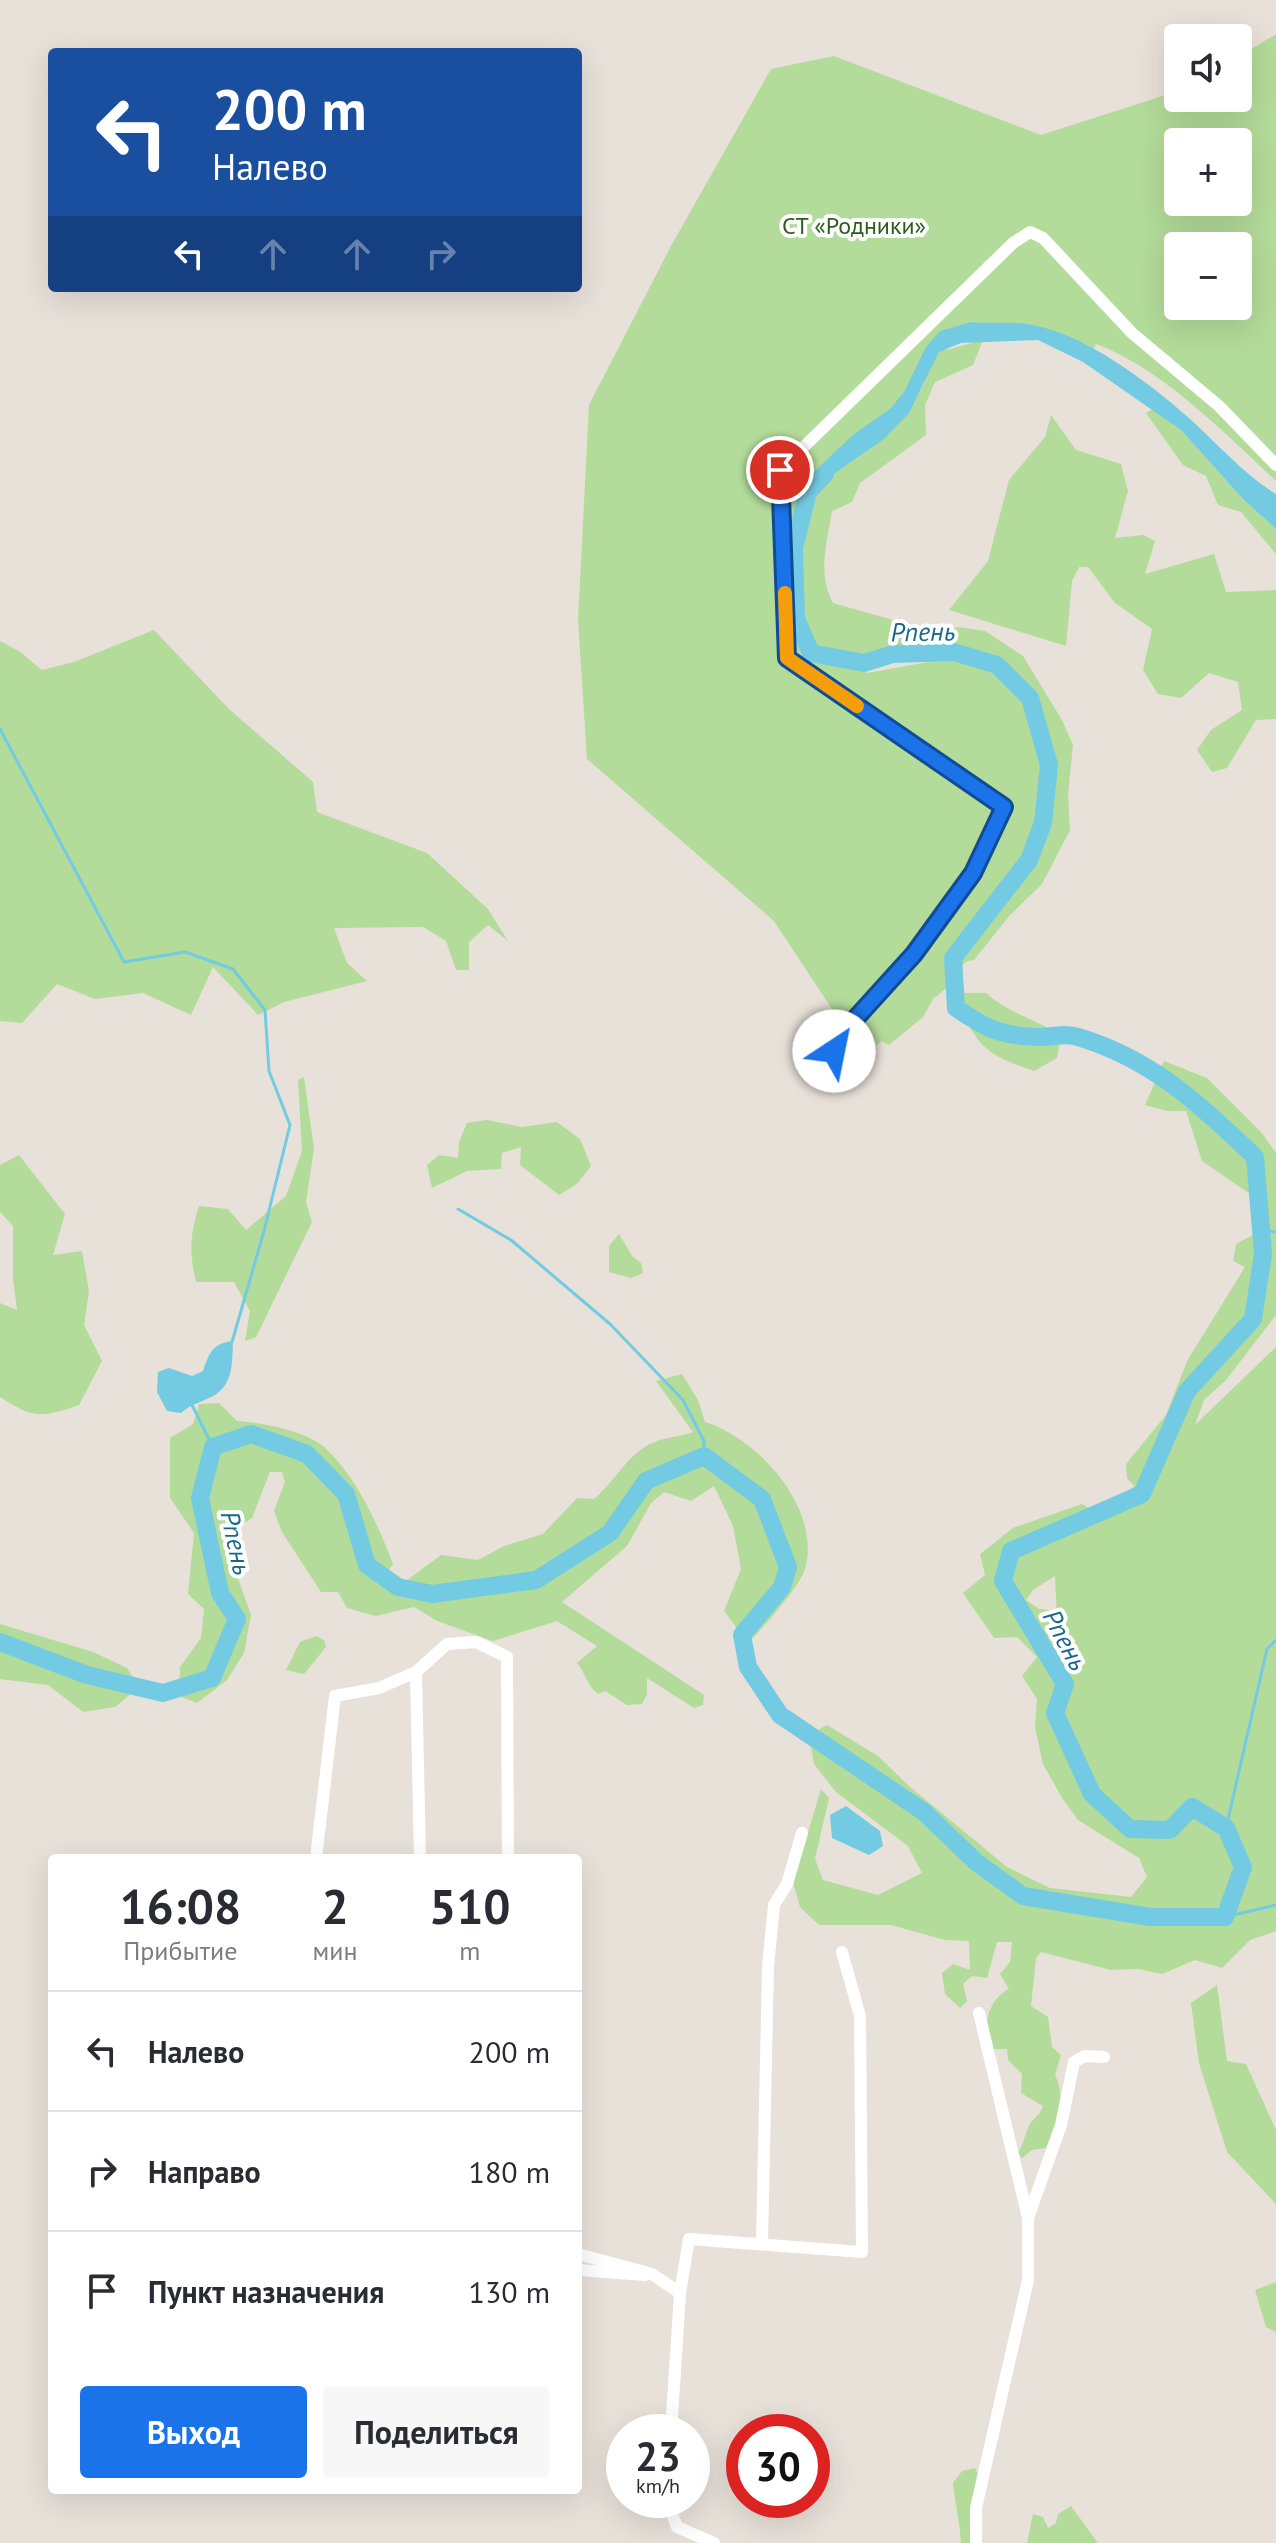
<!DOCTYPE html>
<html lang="ru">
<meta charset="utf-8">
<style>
body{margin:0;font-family:"PT Sans",sans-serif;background:#f7f7f7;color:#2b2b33;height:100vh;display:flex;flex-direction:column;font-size:30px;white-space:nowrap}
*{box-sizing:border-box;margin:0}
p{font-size:26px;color:#7c7c81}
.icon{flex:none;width:44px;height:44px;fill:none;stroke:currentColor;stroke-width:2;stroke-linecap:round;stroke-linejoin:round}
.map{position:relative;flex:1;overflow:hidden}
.details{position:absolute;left:48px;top:1854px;width:534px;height:640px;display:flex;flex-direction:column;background:#fff;border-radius:8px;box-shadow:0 8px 32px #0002}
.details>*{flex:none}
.top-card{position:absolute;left:48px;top:48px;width:534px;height:244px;border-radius:8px;box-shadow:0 8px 32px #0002;background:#1a4fa0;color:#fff;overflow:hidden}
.buttons{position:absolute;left:1164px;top:24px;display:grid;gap:16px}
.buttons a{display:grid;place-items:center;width:88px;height:88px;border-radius:8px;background:#fff;box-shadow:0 8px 32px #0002;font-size:40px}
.speed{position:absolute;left:606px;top:2414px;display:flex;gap:16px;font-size:40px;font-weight:700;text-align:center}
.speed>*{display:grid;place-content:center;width:104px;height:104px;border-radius:50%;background:#fff;box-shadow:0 8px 32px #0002;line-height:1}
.speed small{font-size:20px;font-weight:400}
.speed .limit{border:12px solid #d22;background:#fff;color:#111}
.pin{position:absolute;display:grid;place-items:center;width:68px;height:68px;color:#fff;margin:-34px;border:4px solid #fff;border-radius:50%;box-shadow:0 2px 8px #0007}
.me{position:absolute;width:88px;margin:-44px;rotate:34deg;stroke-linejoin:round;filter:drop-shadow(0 0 6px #0008)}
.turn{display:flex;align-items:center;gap:28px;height:168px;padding:0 32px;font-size:36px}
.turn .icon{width:104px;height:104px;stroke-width:2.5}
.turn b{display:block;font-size:56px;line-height:68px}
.lanes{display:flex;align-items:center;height:76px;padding:0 32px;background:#0003;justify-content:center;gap:40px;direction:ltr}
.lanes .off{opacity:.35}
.eta{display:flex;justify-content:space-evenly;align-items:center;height:136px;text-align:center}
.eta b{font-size:48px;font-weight:600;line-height:56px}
.primary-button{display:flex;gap:16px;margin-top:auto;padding:16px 32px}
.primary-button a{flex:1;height:92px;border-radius:8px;background:#1a73e8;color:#fff;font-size:32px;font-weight:600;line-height:92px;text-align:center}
.primary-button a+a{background:#f7f7f7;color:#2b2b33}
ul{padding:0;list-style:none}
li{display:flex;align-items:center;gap:24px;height:120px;padding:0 32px;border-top:2px solid #e1e1e2}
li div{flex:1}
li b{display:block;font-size:30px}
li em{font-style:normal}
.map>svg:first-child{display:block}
.green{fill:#b3db99;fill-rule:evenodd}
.water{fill:#73cbe3}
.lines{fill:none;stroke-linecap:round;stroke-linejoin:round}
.stream{stroke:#73cbe3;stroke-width:3}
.river{stroke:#73cbe3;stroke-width:18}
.minor{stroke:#fff;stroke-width:12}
.route-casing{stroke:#114b97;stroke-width:20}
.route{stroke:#1a73e8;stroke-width:14}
.slow{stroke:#f59e0b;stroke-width:14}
.labels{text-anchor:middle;stroke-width:8;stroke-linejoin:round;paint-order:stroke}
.park-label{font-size:24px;fill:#2e5c1e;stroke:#fff}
.water-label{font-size:26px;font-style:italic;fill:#18688a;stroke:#fff}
</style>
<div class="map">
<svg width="1276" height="2543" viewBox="0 0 1276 2543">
<rect width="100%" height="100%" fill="#e8e1d9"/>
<!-- green -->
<path class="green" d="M1276,34v447c-50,-47 -115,-113 -180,-137l-3,6 -60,-25 -17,-1 -59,11 -11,15 37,-10 -10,25 -38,17 -10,23 1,30 -66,48 -8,19 -20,9c-5,32 -15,62 1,92l81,23 27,5 18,-4 26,4 38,25 39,64 11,25 -5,50 2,35 -28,54 -32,31 -36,45 -7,1 -15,14 -3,11 -16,13 -10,18 -34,28 -7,-4 -19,15 -89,-135 -187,-162 -9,-139 11,-215 82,-159 100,-177 63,-13 207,79 137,-44v7h60v-41zM1178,142h60v60h-60zM1178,246h60v60h-60zM929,371c-14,41 -49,74 -86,96zM953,652l3,5 -89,16 -30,-14 27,4 29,-9z
M1152,409l29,21 62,69 33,30v25l-35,-42 -23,-7 -12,-29 -23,-11 -37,-52z
M1051,415l25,35 45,14 7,27 -13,47 29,-3 11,6 -10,33 69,-20 12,38 50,-2v129l-20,1 -29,48 -15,4 -15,-22 14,-20 31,-20 -4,-28 -29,-9 -28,25 -23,-4 -15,-24 9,-41 -37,-26 -27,-36h-9l-7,14 -6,65 -117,-36 39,-49 21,-81 36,-43z
M154,630l74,78 85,74 4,30 110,41 61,56 20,32 -20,-16 -19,17v28h-13l-10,-29 -23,-14 -89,1 13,35 20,18 -83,21 -26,13 -45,-48 -22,48 -48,-22 -48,6 -38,-15 -35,39 -22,-2v-380l19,10 23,19 32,-8z
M953,993h33c25,22 49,25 75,43l-4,22 -23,13c-55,-19 -56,-26 -81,-78z
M1164,1061l43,17 54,54 15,21v162l-50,65 -22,20 -9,25 81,-78v584l-26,9 -28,28 -27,-8 -33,14 -23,-5 -28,1 -70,-18 -5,6 -5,48 17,11 4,30 9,8 -6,20c12,23 2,52 -9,73l-14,2 -10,8 -4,-5c6,-9 6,-16 10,-25 3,-9 12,-12 15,-22l-22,-13 1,-19 -14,-14 -1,-11h-14c-13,-19 -5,-50 16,-60l-9,-15 10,-12 2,-20h-15l-10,36 -15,-2 -9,8 4,17 -7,7 -15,-14 -3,-21 11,-9 17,6 -1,-29 -24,-1 -54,-15h-72l-19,-18 -7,-25 28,-93 8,9 -14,61 8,21 55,15 44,-22 -14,-27 -72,-54 -22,-28 -5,-29 18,-10 51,31 31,30 98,81 43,21 81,9 16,-20 -8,-19 -61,-38 -16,-22 -19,-34 -8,-36 2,-29 -15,-23 15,-19 -20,-20 -23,1 -31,-45 22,-18 -5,-21 33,-26 69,-24 17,10 -1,7 36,-35 -7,-8 -1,-14 40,-49 21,-54 58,-94 -12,-6 3,-17 26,-14 -3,-30 -57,-39 -16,-50h-19l-22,-6zM1055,1576l2,44 -7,-10 -11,-1 -13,-9 7,-10z
M304,1077l10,72 -8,53 6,20 -56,115 -11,4 5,-30 -16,-29h-38c-7,-29 -6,-48 3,-76l29,3 18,21 40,-34 16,-45 -4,-71z
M487,1120l35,7 35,-5 23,17 11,27 -13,17 -19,12 -39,-30 1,-18 -19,6 -1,16 -34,2 -35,17 -5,-23 12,-10 19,3 1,-16 8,-19z
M19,1155l46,59 -12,41 29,-4 7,40 -5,34 18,36 -23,44c-38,13 -45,14 -79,-8v-94l17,7 -4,-31v-53l-13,-14v-47z
M619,1234l13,22 9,7 2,10 -12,5 -22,-6v-26z
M682,1374l16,26 7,22c53,16 117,87 100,147 -5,17 -39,55 -52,69l-11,-3 -18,-24 17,-42 -8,-43 -19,-40 -23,15 -27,-9 -13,11 -24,43 -65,56 142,93 -1,10 -9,3 -47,-30v16l-5,10 -15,1 -22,-14 -7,3c-12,-10 -12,-20 -21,-31l20,-17 -40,-25 -64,20 -56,-20 -23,-14 -38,9 -29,-8 -9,-16h-17l-39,-60 -8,-21 11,-29 -3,-10h-12l-18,46 -23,15 6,37 16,45 -7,38 -17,27 -30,23 -18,-7 1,-29 21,-29 3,-29 -16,-15 6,-61 -24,-35v-60l23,-14 6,-20 20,-1 18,18c23,1 70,10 87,26 33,30 53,76 69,117l-9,13 14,10 43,-32 37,5 26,-14 39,-12 34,-36 17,1c21,-17 34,-47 61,-57 11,-5 25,-5 38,-10l-37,-51z
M0,1624l93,28 34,16 12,19 -24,20 -32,5 -35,-27 -48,-6z
M316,1636l8,4 2,7 -22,27 -18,-4 14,-28z
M1217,1985l10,76 19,3 30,66v74l-49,-52 -28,-89 -8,-60z
M1276,2282v50l-10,-5 -11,-37z
M975,2468l3,6 -7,69h-10c-1,-20 -6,-40 -8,-60l9,-12z
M1071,2506l27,37h-71l6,-29 10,3 5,11 8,-5 2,-9z"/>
<!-- water -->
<path class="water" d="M972,322c20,2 42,-1 61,3 55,11 115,57 156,93 29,26 54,56 87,76v35l-33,-30 -62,-69 -98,-68 -45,-22 -77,3 -22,9 -30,61 -25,26 -76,53 13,-27 33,-31 36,-25 14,-17 22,-45 14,-16z
M233,1341c-1,19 1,42 -18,54 -12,7 -23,8 -34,18l-14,-2 -10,-19 1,-20 11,-4 23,8 11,-5c6,-18 10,-28 30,-30z
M846,1806l34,25 3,15 -14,9 -37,-17 -2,-23z"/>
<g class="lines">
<!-- stream -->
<path class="stream" d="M0,729l124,233 61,-10 48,17 32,41 4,61 21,54 -26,106 -32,111
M458,1209l53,31 99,84 73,76 21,41v15
M1262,1230l14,2
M193,1401l-2,2 22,44
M1226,1828l41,-179 9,-9
M1225,1917l51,-12"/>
<!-- river -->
<path class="river" d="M0,1642l87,33 76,18 49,-15 25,-59 -17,-26 -20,-95 13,-51 38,-13 56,20 39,40 21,71 31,22 34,7 104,-14 74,-47 36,-52 58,-25 58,43 26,68 -6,20 -40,48 6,32 32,48 144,97 52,50 47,34 127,21h75l18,-50 -17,-39 -34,-21 -22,23 -40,-1 -38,-35 -37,-81 10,-29 -62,-103 8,-30 131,-57 45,-103 66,-72 10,-65 -8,-97c-54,-52 -103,-98 -177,-120 -13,-5 -29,1 -43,0 -36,-2 -50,-9 -79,-29l-3,-50 76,-98 14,-37 6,-58 -19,-67 -33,-33 -43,-13 -61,2 -29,9 -53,-10 -15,-34 -2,-71 14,-56 17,-18"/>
<!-- minor -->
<path class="minor" d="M834,1051l12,-10 10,-23 58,-64 59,-81 31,-66 -217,-149 -7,-188 233,-227 17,-11 13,6 89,95 87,73 57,59
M416,1672l4,186
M316,1858l19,-162 44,-8 37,-16 31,-28 29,-2 31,15 1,201
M1028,2218l33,-93 13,-63 11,-6 19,1
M762,2243l6,-276 6,-62 13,-21 15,-51
M578,2254l74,20 28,19
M578,2270l67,5
M671,2432l9,-139 9,-54 173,13 -2,-236 -18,-64
M667,2500l10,27 37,16
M976,2543v-35l52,-228v-62l-49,-205"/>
</g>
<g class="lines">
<!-- route casing -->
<g class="route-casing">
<path id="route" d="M780,470l7,188 217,149 -31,66 -59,81 -58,64 -10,23 -12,10"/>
</g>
<!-- route -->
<use href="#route" class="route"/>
<!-- slow -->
<path class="slow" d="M785,593l2,65 70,48"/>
</g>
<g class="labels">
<!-- park labels -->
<g class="park-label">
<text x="854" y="234">СТ «Родники»</text>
</g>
<!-- water labels -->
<g class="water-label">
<text transform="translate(923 632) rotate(-1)" y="9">Рпень</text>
<text transform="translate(236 1543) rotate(78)" y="9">Рпень</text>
<text transform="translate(1065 1640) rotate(62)" y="9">Рпень</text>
</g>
</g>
</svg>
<div class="buttons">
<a><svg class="icon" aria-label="sound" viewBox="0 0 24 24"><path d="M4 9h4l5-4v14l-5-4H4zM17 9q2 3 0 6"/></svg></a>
<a>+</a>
<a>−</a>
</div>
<div class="speed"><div>23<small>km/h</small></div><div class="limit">30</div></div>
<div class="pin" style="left:780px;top:470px;background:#d93025"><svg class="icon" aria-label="arrive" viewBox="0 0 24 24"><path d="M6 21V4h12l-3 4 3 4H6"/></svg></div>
<svg class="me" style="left:834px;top:1051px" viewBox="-20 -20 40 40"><circle r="19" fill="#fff"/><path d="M0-13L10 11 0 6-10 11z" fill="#1a73e8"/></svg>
<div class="top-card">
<div class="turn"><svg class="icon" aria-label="left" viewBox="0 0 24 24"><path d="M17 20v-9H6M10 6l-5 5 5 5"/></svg><div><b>200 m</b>Налево</div></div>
<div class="lanes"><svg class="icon" aria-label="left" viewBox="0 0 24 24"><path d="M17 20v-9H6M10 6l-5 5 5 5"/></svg><svg class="icon off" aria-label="ahead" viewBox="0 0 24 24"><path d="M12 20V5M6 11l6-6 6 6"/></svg><svg class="icon off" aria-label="ahead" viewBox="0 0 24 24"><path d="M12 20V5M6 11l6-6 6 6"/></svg><svg class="icon off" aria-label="right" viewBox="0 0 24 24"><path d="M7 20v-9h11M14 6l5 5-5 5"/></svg></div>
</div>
<section class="details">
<div class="eta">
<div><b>16:08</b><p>Прибытие</p></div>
<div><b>2</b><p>мин</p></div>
<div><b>510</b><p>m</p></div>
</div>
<ul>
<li><svg class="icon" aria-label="left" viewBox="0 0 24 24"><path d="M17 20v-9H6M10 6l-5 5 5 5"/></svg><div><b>Налево</b></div><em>200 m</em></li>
<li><svg class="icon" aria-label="right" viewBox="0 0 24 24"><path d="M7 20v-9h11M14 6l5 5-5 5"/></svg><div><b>Направо</b></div><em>180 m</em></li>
<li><svg class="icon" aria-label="arrive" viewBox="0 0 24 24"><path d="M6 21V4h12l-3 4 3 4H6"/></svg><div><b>Пункт назначения</b></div><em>130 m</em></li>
</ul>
<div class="primary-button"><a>Выход</a><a>Поделиться</a></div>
</section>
</div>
